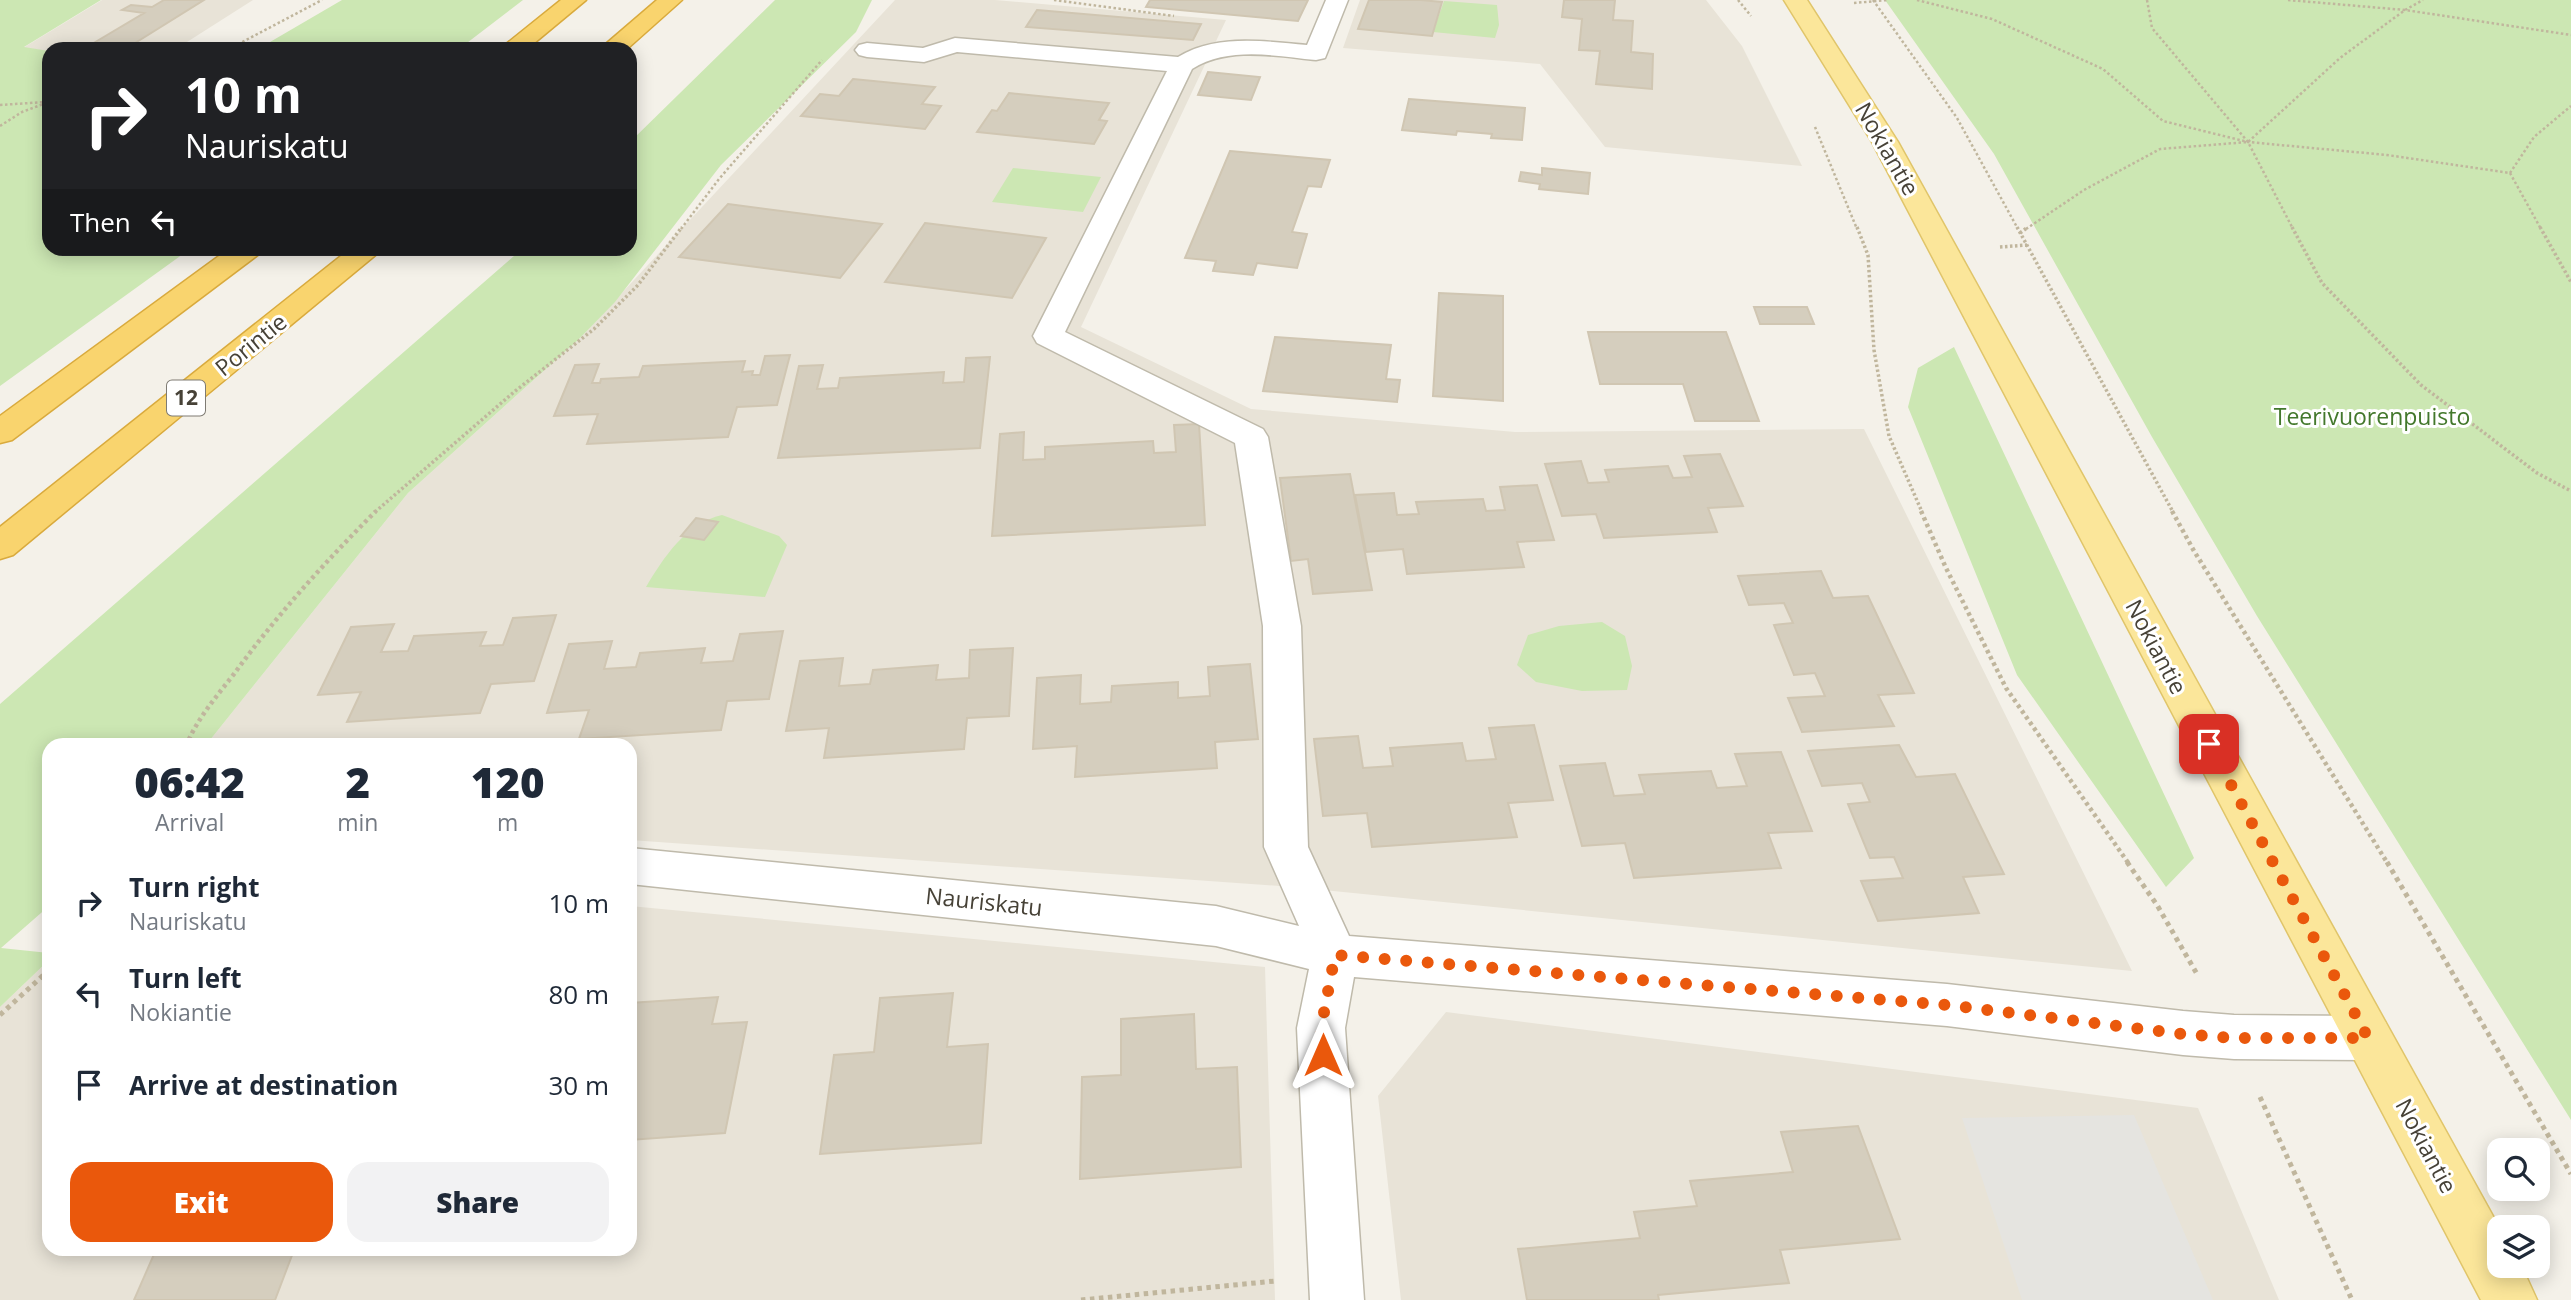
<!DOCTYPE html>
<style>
body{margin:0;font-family:"Open Sans",sans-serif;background:#f2f2f3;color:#1f2937;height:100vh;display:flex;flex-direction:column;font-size:26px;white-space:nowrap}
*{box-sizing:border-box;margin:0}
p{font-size:23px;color:#747a83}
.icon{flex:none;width:38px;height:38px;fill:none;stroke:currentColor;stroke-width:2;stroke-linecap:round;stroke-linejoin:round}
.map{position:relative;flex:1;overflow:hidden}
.panel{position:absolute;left:42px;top:738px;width:595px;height:518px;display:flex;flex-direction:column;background:#fff;border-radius:21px;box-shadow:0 4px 18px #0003}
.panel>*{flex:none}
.banner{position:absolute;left:42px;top:42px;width:595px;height:214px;border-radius:21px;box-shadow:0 4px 18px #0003;background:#202124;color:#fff;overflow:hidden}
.buttons{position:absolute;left:2487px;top:1138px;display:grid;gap:14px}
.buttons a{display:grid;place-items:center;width:63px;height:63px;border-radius:14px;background:#fff;box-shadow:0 4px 18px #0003;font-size:35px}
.pin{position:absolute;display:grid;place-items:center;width:60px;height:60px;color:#fff;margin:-30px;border-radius:14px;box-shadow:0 4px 10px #0006}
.me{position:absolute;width:77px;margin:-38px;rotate:0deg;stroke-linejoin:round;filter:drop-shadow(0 0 5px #0008)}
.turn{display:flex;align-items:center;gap:24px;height:147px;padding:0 28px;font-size:32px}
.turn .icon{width:91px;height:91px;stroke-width:2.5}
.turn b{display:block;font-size:49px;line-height:60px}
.then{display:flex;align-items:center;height:66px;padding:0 28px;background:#0003;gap:14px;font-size:26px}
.eta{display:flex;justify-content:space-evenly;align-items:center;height:119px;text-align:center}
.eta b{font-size:42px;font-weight:800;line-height:49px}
.primary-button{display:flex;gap:14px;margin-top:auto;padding:14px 28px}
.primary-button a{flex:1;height:80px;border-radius:21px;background:#ea580c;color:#fff;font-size:28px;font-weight:800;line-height:80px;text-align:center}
.primary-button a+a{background:#f2f2f3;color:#1f2937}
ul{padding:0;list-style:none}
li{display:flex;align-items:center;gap:21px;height:91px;padding:0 28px}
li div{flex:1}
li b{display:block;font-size:26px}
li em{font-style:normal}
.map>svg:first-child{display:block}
.residential{fill:#e8e3d7}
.green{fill:#cce7b3}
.parking{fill:#e5e4e0}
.building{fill:#d5cebe;stroke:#d0c6b2;stroke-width:2}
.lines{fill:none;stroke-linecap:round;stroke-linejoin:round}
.minor-casing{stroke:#bfbaab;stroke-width:3}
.major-casing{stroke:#e0c56a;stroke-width:3}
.highway-casing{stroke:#d9aa3d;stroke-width:3}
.path-far3{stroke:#c0b69d;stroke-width:2.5;stroke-dasharray:2.5 2.5;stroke-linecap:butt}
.path-far2{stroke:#c0b69d;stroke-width:3.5;stroke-dasharray:2.5 2.5;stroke-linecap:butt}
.path-far1{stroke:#c0b69d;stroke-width:4.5;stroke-dasharray:3.5 3.5;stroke-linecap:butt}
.path{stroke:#c0b69d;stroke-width:5;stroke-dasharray:4.5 4.5;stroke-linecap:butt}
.minor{fill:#fff;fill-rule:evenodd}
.major{fill:#fbe69a;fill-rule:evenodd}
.highway{fill:#f9d46e;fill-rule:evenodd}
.route{stroke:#ea580c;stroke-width:12;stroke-dasharray:0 21.6}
.labels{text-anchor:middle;stroke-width:6;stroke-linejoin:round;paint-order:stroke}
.shield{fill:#fff;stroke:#7e7b73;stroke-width:2}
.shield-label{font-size:21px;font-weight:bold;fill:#474237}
.street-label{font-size:23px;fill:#474237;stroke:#fff}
.park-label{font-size:23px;fill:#43782c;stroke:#fff}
</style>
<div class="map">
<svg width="2571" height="1300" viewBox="0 0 2571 1300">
<rect width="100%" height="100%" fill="#f4f1e9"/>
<!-- residential -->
<path class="residential" d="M102,0h151l-77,49 -127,2 -26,-3z
M895,0h100l231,20 -145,307 170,82 264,23 349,-3 268,542 -839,-84 -663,-47v-94l-424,-1 202,-252 170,-153z
M1360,0h346l36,46 60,120 -197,-19 -65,-83 -197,-16z
M630,906l635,61 10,333h-1275v-293l49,-47v290h581z
M1446,1012l752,96 81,192h-878l-23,-204z"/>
<!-- green -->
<path class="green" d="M0,0h101l-77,47 25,4v197l141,1 -190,137z
M342,0h181l-64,49h-201z
M775,0h97l-16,32 -135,133 -106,137 -37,38 -170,153 -202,252 -157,1v160l-48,42 48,5v7l-49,47v-303l522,-455 108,-1v-106z
M1885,0h686v1120l-314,-504 -105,-179 -158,-283z
M1444,1l53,4 2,20 -4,13 -62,-6z
M1013,168l88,9 -18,35 -91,-10z
M1954,347l240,511 -28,29 -149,-212 -109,-268 10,-39z
M722,515l57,21 8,9 -22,52 -119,-10c18,-30 40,-64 76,-72z
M1602,622l23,14 7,30 -5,24 -45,1 -46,-9 -19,-17 11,-30 31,-9z"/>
<!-- parking -->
<path class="parking" d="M2134,1115l79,185h-191l-60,-182z"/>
<!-- building -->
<path class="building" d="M164,0h40l-77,48 -35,-4 52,-31 -22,-3 9,-5 21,2z
M1150,0h158l-10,21 -152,-14z
M1369,0h52l21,2 -10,34 -74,-7z
M1564,0h51l-2,20 20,1 -2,31 22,2 -1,35 -56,-5 4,-33 -21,-1 3,-31 -20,-2z
M1037,10l164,14 -8,16 -167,-13z
M1208,72l52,5 -9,23 -53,-5z
M853,79l82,8 -13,17 19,2 -16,23 -124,-13 19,-22 19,2z
M1009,93l100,10 -10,17 8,1 -13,23 -117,-12 15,-22 5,1z
M1409,99l116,9 -3,32 -31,-2 1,-4 -35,-3 -1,4 -54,-5z
M1230,151l100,9 -9,27 -13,-1 -16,46 15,2 -10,34 -40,-5 -4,12 -40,-4 3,-10 -31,-3z
M1542,168l48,5 -2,21 -49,-5 1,-5 -21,-3 2,-9 21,3z
M728,204l154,20 -42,54 -161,-21z
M925,223l121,15 -34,60 -127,-16z
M1439,293l64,3v105l-70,-5z
M1754,307h53l7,17h-54z
M1588,332h138l33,89h-64l-12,-37h-83z
M1275,337l116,8 -5,34 14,1 -3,22 -134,-11z
M790,355l-13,50 -40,2 -9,30 -141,7 11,-30 -44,2 21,-51 24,-1 -7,19h8l1,-4 38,-2 4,-11 102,-5 -3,11 11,-1 -1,4h8l5,-19z
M990,357l-10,91 -202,10 21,-92 24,-1 -6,24 21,-1 2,-10 104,-6 -1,11 21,-1 2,-24z
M1199,424l6,101 -213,11 8,-102 24,-2 -1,28 22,-1v-12l108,-6 1,12 22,-1 -2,-27z
M1720,454l23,52 -35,2 9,24 -113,6 -8,-24 -34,2 -17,-52 36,-3 7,22 21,-1 -4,-12 63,-4 5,12 19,-1 -8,-21z
M1350,474l22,116 -59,4 -5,-35 -17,2 -11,-83z
M1537,485l17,55 -37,2 7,25 -117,7 -4,-25 -37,3 -11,-57 39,-2 3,22 22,-1 -3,-12 67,-3 3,12 19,-1 -5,-23z
M696,518l22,4 -14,18 -23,-4z
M1821,571l12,27 35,-2 46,97 -36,2 16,31 -92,6 -14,-34 37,-2 -10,-23 -21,2 -20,-50 19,-2 -9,-20 -35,2 -11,-29z
M556,615l-22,66 -43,3 -11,29 -133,9 14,-30 -43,3 33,-68 43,-3 -13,28 27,-1 6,-15 72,-4 -6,14 23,-1 10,-27z
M783,631l-14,68 -42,2 -6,29 -142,9 10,-29 -42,3 22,-69 43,-3 -8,28 32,-2 4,-14 65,-5 -4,15 32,-2 7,-27z
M1013,648l-4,68 -42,2 -3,31 -140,9 5,-30 -43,3 14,-70 43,-3 -4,28 31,-2 3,-14 65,-5 -2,15 33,-2 1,-28z
M1250,664l8,75 -43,3 2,26 -142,9 2,-31 -44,3 4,-71 44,-3 -1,29 31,-2 1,-16 66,-4v16l32,-2 -2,-29z
M1534,725l19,75 -45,3 9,34 -145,10 -5,-34 -44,3 -9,-77 44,-3 5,32 30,-2 -3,-18 72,-5 4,18 30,-2 -7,-31z
M1899,745l17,32 39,-3 49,100 -41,3 16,36 -101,8 -17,-40 42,-3 -9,-21 -24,1 -22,-54 22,-2 -8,-19 -40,3 -14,-35z
M1781,752l31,79 -44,2 13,35 -147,10 -9,-35 -43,3 -22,-80 45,-3 9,33 31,-2 -6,-19 72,-4 6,17 30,-2 -12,-32z
M953,993l-6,54 41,-3 -7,99 -161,11 14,-99 40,-3 6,-54z
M718,997l-6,27 35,-2 -22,111 -95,7v-137z
M1194,1014l2,55 41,-2 4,100 -161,12 2,-102 39,-2v-56z
M1858,1126l42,113 -120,11 9,33 -131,12 1,5h-132l-9,-51 122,-11 -6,-26 63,-6 -7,-25 103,-9 -12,-40z
M187,1250h107l-19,50h-141l21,-48z"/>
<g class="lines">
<!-- minor casing -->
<g class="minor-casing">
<path id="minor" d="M1326,0h22l-23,58 -9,2c-41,-4 -87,-14 -124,9l-127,263 198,97 5,8 33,189 7,221 41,89 598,48 236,27 51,4 134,1 17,6 7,16 -7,16 -17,6 -134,-1 -51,-4 -236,-29 -593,-49 -9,51 19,272h-54l-13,-272 12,-59 -93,-23 -586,-62v-36l586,58 83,20 -35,-79 -1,-221 -28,-183 -198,-100 -4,-7 134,-265 -210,-19 -33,10 -57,-5 -8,-2 -4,-5 4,-5 8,-2 56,5 32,-10 223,19c38,-23 86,-16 129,-12z"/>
</g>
<!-- major casing -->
<g class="major-casing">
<path id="major" d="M1784,0h23l91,142 601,1085v38h22l16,35h-56l-609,-1158z"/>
</g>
<!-- highway casing -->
<g class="highway-casing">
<path id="highway" d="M561,0h25l-59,49h-27z
M657,0h25l-55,49h-27z
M230,248h33l-4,6 -247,186 -12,3v-27z
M351,248h33l-371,307 -13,4v-32z"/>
</g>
<!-- path-far3 -->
<path class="path-far3" d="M1054,0l120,16
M1738,0l13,16
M1873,0l84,118 61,111
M1917,0l75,19 111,50 60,52 85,21 139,13 123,18
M2147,0l5,28 96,114 45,87
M2288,0l117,10 166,25
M1854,3l34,-3
M229,49l93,-49
M0,105l45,-3
M0,126l22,-14 27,-10
M1815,127l42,102
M2510,173l31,56
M2510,173l24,-36 37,-31
M681,229l38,-50 103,-119
M2026,229l58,-39 76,-41 88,-7 92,-84 65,-48 18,-10"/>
<!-- path-far2 -->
<path class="path-far2" d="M1857,227l11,28 6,95 15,86 33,76
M2017,227l156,285
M2292,227l30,56 99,102 116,88 34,18
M2540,227l31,55
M2020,233l8,-6
M2000,247l27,-2
M375,512l139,-120 80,-63 44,-44 44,-58"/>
<!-- path-far1 -->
<path class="path-far1" d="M1921,511l25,57 60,120 123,176
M2172,511l22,40 194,313
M186,746c11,-27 30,-49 48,-72 43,-59 91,-112 142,-163"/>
<!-- path -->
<path class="path" d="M2127,862l30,43 40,69
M2387,862l184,312
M0,1015l49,-45
M2260,1097l92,203
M1081,1300l194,-19"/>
<!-- minor -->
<use href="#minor" class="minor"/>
<!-- major -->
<use href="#major" class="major"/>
<!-- highway -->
<use href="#highway" class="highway"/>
</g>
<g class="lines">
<!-- route -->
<path class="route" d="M1323,1055l-2,-27 14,-73 612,50 236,29 51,4h134l-159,-294"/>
</g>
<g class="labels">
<!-- shield labels -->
<rect class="shield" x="167" y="380.5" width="38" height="35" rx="5"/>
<g class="shield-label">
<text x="186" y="405">12</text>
</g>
<!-- street labels -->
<g class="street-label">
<text transform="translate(1887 149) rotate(60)" y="8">Nokiantie</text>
<text transform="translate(251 345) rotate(-39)" y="8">Porintie</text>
<text transform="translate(2156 647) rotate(62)" y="8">Nokiantie</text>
<text transform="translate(984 902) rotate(6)" y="8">Nauriskatu</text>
<text transform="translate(2426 1146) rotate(62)" y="8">Nokiantie</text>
</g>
<!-- park labels -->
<g class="park-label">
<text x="2372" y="425">Teerivuorenpuisto</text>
</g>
</g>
</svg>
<div class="buttons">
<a><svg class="icon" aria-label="search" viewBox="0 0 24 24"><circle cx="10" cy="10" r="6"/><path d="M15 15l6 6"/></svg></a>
<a><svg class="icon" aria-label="layers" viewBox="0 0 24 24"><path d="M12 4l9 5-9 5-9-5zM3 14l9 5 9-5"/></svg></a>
</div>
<div class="pin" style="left:2209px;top:744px;background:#d93025"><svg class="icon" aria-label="arrive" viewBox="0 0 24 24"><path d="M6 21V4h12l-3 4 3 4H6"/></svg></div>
<svg class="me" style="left:1323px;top:1055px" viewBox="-20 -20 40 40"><path d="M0-17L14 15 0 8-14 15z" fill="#ea580c" stroke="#fff" stroke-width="4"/></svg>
<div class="banner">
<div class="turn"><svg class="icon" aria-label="right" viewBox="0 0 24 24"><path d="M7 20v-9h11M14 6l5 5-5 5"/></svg><div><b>10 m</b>Nauriskatu</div></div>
<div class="then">Then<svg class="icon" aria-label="left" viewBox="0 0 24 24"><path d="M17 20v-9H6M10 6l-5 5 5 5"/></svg></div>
</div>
<section class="panel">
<div class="eta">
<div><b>06:42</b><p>Arrival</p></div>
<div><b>2</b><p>min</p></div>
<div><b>120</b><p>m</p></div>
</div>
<ul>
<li><svg class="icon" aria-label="right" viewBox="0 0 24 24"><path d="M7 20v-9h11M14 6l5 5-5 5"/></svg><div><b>Turn right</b><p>Nauriskatu</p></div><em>10 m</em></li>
<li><svg class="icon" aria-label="left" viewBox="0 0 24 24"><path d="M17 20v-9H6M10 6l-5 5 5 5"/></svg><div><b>Turn left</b><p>Nokiantie</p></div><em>80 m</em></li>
<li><svg class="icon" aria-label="arrive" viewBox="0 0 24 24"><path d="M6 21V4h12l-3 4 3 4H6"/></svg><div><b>Arrive at destination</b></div><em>30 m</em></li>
</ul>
<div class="primary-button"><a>Exit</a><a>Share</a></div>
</section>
</div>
